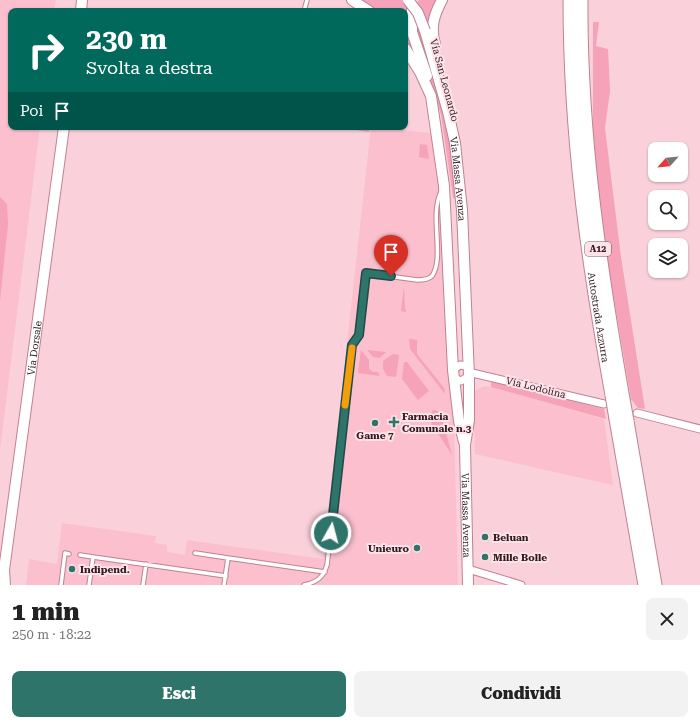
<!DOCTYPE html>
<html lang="it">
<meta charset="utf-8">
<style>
body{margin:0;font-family:"Roboto Serif",serif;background:#f2f2f2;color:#222;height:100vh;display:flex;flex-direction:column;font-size:15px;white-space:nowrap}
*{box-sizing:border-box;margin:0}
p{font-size:13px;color:#767676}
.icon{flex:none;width:22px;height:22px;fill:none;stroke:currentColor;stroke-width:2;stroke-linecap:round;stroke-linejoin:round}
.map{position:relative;height:585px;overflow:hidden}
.details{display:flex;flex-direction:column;background:#fff;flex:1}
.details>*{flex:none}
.guide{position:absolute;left:8px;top:8px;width:400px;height:122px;border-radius:8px;box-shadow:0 1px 3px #0004;background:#00695c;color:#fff;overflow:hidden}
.needle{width:26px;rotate:243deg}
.controls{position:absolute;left:648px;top:142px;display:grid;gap:8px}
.controls a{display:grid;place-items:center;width:40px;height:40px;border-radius:8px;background:#fff;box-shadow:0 1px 3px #0004;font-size:20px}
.pin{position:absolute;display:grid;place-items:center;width:34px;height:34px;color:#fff;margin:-41px -17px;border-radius:50% 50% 50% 0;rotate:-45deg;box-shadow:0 0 4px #0007}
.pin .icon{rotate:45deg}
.me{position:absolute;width:44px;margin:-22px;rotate:7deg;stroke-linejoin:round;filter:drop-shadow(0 0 3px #0008)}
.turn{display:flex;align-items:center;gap:14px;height:84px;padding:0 12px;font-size:18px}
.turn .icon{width:52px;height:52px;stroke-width:2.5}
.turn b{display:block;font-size:28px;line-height:34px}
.then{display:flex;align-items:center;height:38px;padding:0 12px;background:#0003;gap:8px;font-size:15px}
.round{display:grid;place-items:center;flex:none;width:42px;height:42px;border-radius:8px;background:#f2f2f2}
.head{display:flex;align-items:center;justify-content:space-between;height:68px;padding:0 12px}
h1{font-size:24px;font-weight:800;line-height:30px}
.action{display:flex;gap:8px;margin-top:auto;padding:8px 12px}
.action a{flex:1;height:46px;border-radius:8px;background:#2e746a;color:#fff;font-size:16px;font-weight:800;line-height:46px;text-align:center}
.action a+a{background:#f2f2f2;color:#222}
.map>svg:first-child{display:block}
.built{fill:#fbbfce}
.green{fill:#f6a2b9}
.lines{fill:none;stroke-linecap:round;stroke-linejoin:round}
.lane-casing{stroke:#bf8292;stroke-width:5.5}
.street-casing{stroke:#bf8292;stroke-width:9}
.secondary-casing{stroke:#bf8292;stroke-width:12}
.highway-casing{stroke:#bf8292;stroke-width:15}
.lane{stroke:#fff;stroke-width:3.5}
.street{stroke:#fff;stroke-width:7}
.secondary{stroke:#fff;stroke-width:10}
.highway{stroke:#fff;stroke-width:13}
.secondary-bridge-casing{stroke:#bf8292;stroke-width:12;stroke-linecap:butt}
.highway-bridge-casing{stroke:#bf8292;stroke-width:15;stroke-linecap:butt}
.secondary-bridge{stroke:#fff;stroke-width:10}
.highway-bridge{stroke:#fff;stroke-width:13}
.route-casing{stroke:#1e4b45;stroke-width:10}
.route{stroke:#2e746a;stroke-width:7}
.slow{stroke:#f59e0b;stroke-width:7}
.poi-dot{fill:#2e746a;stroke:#fee3e9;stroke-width:1.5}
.labels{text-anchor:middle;stroke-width:4;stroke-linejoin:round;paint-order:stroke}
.shield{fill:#fee3e9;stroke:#6e565c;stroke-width:1}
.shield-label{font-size:9px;font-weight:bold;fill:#311920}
.street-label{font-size:10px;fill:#311920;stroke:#fee3e9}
.poi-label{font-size:10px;font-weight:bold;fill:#311920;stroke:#fee3e9;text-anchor:start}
</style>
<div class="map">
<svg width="700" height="585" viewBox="0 0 700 585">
<rect width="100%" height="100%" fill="#fad1db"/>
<!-- built -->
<path class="built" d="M0,0h56l-2,11h-43v116h29l-40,323z
M371,127l61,6 8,63 14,224 4,165h-432l3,-26 28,5 5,-41 94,13 -1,7 12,2v7l18,3 2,-15 136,19z
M484,386l7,1 113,32 9,66 -138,-31 -2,-62z"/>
<!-- green -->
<path class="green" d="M360,0h45l3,4 9,53 -12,-15v-31h-30z
M419,0h19l-9,29 -5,-16 -7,-10z
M418,18l28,94 11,87 -4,-1 -12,-83 -26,-86z
M593,22h6l-3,24 12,3 2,42 -5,37 16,129 24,152 -7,-1 -7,-9 -28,-165 -6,-55 -4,-49z
M338,127h32l-1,5z
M420,144l7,1 2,14 -10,-2z
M0,197l7,7 1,20 -8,77z
M404,286l1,22 1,4 -5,-1z
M409,339l8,1v14l27,34 1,6 -35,-45z
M361,350l8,10v9l4,3h5l2,4 -22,-3z
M367,350l19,2 -6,6 -7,-1z
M393,354l6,1 -3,22 -9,-1 -4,-7v-8z
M404,362h3l22,29 -11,9 -16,-21z
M491,381l113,28 2,10 -115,-32z
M433,410l5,1 3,4 11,40 -22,-34 -1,-5z"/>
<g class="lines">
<!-- lane casing -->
<g class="lane-casing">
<path id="lane" d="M304,11l3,-11
M195,553l33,5 -4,27
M80,555l13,2
M228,558l97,14
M61,585l4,-32 4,1
M89,585l4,-28 133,19
M143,585l3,-21
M304,585c13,-3 19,-7 23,-20l25,-220 7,-10 7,-62 51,7c5,0 11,0 15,-4 13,-18 -3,-61 9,-84"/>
</g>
<!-- street casing -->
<g class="street-casing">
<path id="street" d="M453,370l7,-5 8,1
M468,372l136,32
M454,378l7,3 8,-5
M637,413l63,16
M468,569l53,16"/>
</g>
<!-- secondary casing -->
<g class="secondary-casing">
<g id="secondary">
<path d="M352,0l17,11"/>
<path d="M412,8v24l15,44"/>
<path d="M81,11l1,-11"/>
<path id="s1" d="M425,31l23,81 7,31 7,67 7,166v44l-4,25 3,140"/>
<path d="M435,44c-5,-17 -1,-29 7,-44"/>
<path d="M405,48l15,24 11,24 13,90 9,184 6,51 5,21"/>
<path id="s2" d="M5,585l-1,-15 60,-443"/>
</g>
</g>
<!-- highway casing -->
<g class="highway-casing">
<g id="highway">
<path id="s3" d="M570,0c0,136 18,262 42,395"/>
<path d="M581,0c-1,135 19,267 42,399"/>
<path d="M616,419l29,166"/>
<path d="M627,421l28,164"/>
</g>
</g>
<!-- lane -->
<use href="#lane" class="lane"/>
<!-- street -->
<use href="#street" class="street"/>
<!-- secondary -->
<use href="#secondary" class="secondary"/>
<!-- highway -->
<use href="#highway" class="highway"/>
<!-- secondary-bridge casing -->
<g class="secondary-bridge-casing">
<path id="secondary-bridge" d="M408,0l10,13 7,18"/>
</g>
<!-- highway-bridge casing -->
<g class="highway-bridge-casing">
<path id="highway-bridge" d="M612,395l4,24
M623,399l4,22"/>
</g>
<!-- secondary-bridge -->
<use href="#secondary-bridge" class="secondary-bridge"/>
<!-- highway-bridge -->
<use href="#highway-bridge" class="highway-bridge"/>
</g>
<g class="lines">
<!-- route casing -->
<g class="route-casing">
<path id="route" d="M331,533l21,-188 7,-10 7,-62 25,3"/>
</g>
<!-- route -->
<use href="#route" class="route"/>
<!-- slow -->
<path class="slow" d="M345,405l7,-57"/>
</g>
<!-- markers -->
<g class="poi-dot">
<path d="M392 416h4v4h4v4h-4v4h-4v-4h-4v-4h4z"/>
<circle cx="375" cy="423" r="4"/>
<circle cx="485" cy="537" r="4"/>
<circle cx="417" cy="548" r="4"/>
<circle cx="485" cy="557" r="4"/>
<circle cx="72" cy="569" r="4"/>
</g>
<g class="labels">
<!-- shield labels -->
<rect class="shield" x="585" y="242" width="26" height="14" rx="3"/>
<g class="shield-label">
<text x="598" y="252">A12</text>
</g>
<!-- street labels -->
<g class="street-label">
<text transform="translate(445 80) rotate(75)" y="4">Via San Leonardo</text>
<text dy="4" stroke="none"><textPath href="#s1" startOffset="152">Via Massa Avenza</textPath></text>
<text dy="4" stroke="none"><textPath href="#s3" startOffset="319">Autostrada Azzurra</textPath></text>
<text dy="4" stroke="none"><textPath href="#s2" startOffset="239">Via Dorsale</textPath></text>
<text transform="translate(536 387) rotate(14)" y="4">Via Lodolina</text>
<text dy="4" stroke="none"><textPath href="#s1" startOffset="489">Via Massa Avenza</textPath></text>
</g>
<!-- poi labels -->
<g class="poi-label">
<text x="402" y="420">Farmacia<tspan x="402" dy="12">Comunale n.3</tspan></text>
<text x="375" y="439" text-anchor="middle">Game 7</text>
<text x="493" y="541">Beluan</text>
<text x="409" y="552" text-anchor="end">Unieuro</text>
<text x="493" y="561">Mille Bolle</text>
<text x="80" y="573">Indipend.</text>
</g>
</g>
</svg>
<div class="controls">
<a><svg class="needle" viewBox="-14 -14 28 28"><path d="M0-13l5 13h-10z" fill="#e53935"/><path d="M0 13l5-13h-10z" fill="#767676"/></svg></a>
<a><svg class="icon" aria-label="search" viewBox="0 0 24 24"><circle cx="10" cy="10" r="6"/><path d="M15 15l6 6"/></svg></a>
<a><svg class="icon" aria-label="layers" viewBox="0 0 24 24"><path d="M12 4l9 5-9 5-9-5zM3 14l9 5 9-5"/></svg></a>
</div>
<div class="pin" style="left:391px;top:276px;background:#d93025"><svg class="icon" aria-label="arrive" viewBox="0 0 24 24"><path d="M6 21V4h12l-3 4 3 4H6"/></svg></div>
<svg class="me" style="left:331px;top:533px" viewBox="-20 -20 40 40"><circle r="17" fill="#2e746a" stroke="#fff" stroke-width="3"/><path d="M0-11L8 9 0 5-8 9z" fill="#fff"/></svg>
<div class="guide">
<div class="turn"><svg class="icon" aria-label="right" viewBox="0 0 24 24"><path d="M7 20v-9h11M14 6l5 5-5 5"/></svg><div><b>230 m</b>Svolta a destra</div></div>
<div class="then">Poi<svg class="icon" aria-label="arrive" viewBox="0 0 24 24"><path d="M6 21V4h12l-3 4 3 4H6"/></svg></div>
</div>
</div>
<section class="details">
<div class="head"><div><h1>1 min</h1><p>250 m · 18:22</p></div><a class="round"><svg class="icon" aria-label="close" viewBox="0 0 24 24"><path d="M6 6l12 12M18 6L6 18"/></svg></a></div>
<div class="action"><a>Esci</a><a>Condividi</a></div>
</section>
